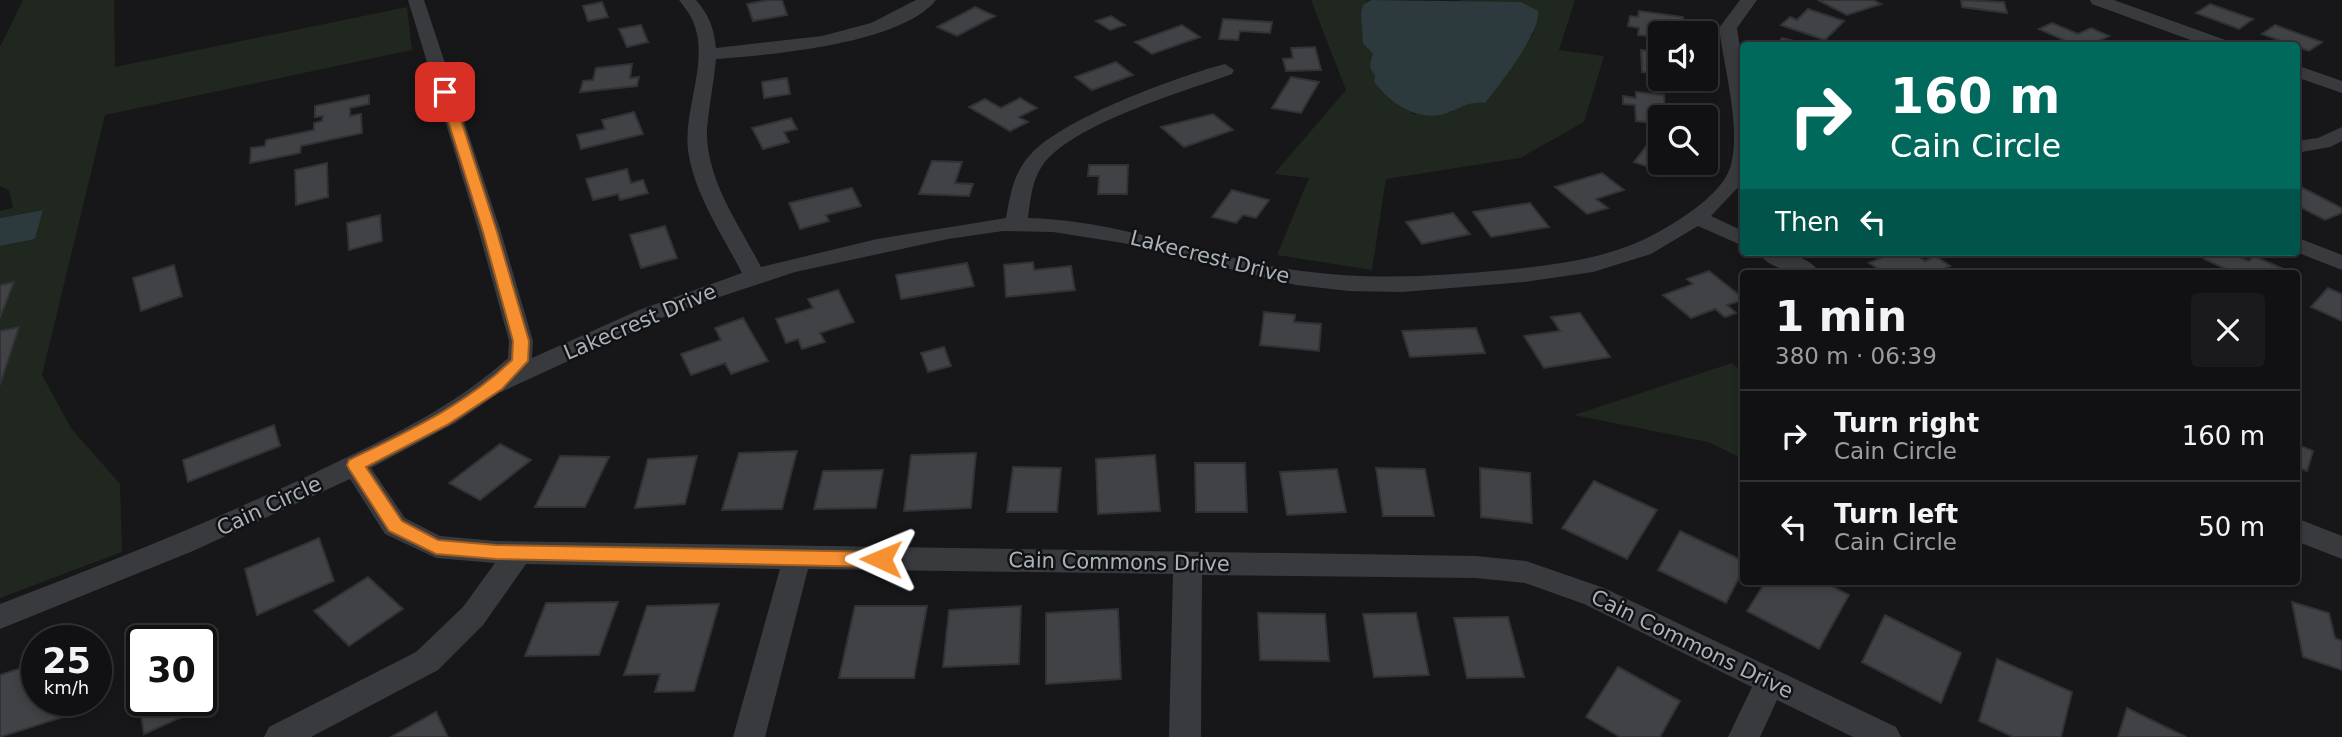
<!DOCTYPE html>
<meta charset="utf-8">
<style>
body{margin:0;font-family:"DejaVu Sans",sans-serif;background:#1a1a1c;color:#f1f3f6;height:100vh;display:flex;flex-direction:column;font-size:26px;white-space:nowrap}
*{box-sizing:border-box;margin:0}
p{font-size:23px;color:#9c9da0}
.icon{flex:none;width:38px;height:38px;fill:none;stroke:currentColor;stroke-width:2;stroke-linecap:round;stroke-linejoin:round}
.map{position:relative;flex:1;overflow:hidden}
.details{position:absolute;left:1740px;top:270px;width:560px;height:315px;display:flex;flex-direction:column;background:#111113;border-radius:7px;box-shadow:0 4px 10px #0003,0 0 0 2px #303133}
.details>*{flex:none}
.hud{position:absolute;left:1740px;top:42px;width:560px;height:214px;border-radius:7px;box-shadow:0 4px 10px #0003,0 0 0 2px #303133;background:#00695c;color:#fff;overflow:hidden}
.fabs{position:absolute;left:1648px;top:21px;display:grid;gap:14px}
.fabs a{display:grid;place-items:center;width:70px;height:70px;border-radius:7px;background:#111113;box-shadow:0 4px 10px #0003,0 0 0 2px #303133;font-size:35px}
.speed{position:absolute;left:21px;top:625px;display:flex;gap:14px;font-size:35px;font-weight:700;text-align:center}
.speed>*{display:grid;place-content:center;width:91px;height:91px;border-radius:50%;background:#111113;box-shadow:0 4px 10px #0003,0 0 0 2px #303133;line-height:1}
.speed small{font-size:18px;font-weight:400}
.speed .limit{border:4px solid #111;border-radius:10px;background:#fff;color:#111}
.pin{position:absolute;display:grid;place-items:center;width:60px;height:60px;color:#fff;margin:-30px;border-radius:14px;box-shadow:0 4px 10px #0006}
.me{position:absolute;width:77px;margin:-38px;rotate:271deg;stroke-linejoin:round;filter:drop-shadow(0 0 5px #0008)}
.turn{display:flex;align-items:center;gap:24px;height:147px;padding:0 35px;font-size:32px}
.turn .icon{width:91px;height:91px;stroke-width:2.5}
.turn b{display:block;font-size:49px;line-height:60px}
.then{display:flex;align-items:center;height:66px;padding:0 35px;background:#0003;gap:14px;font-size:26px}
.round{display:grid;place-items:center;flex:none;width:74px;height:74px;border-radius:7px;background:#1a1a1c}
.head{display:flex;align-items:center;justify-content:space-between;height:119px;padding:0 35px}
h1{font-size:42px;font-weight:700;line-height:52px}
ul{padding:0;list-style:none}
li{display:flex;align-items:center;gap:21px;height:91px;padding:0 35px;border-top:2px solid #303133}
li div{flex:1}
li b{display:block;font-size:26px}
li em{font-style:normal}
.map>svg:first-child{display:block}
.green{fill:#1f271f}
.water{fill:#2c393d}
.building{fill:#414246;stroke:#313235;stroke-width:2}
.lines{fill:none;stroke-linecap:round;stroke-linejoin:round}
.minor{fill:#383a3e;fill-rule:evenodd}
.route{fill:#f79031;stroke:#a15e20;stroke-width:2}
.labels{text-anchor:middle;stroke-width:5;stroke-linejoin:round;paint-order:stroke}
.street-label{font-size:21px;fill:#a9b1b9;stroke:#121214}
</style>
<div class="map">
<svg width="2342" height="737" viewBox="0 0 2342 737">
<rect width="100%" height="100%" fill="#171719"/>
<!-- green -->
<path class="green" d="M23,0h91l1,67 292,-60 5,43 -307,65 -63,260 29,53 49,56 2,68 -122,46v-352l35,-7 7,-29 -42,8v-7l13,-3 -4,-18 -9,-4v-139z
M1311,0h60l-4,1 8,74 5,15 34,24 36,-2 18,-10 17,1c19,-22 31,-47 49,-70l-71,-32 -7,-1h119l-16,50 45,6 -20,66 -64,36 -134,21 -14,91 -95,-15 32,-77 -35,-4 72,-84z
M1732,363l11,9v87l-35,-17 -134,-27z"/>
<!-- water -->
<path class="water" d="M1371,0l150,2 17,9c3,21 -39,75 -53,92 -19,-1 -21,4 -38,10 -28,10 -56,-9 -73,-31l1,-7c-7,-7 -5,-12 -2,-21l-10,-11 -2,-29 2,-9z
M43,210l-8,29 -35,7v-28z"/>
<!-- building -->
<path class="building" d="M768,0h14l5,15 -34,6 -6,-17z
M1818,0h55l8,4 -34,11z
M1961,0l43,2 3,11 -45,-6z
M602,2l6,15 -20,4 -5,-15z
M2210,4l43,15 -14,10 -43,-16z
M975,7l20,9 -38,20 -20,-9z
M1808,9l36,12 -19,19 -44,-15 9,-8 7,3z
M1639,11l44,6 -1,10 -17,-2 -4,13 -23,-3 1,-7 -11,-2 2,-10 8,1z
M1111,16l14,9 -15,5 -14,-9z
M1223,19l49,3 -2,11 -30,-2 -2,9 -19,-1z
M2052,23l26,11 13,-6 18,8 -21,10h-11l-38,-17z
M641,25l7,17 -21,5 -8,-18z
M1182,25l18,12 -48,17 -17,-12z
M2275,25l47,17 -13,9 -47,-17z
M1782,38l30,8h-35z
M1315,47l6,23 -35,1 -3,-12 10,-1 -2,-10z
M1641,50l20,2v22l-19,-2z
M1116,62l17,13 -41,15 -17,-13z
M632,64l-2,14 9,-1 -2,9 -57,6 3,-11 10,-1 3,-12z
M1291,77l28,5 -18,31 -29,-5z
M787,78l3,16 -26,4 -2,-16z
M1636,92l28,3 1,17 18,2v3h-22v7l-25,-3 -1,-16 -12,-1v-8l13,2z
M369,95v9l-19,4v8l11,-2 1,19 -61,13 -1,7 -50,10 1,-15 14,-2 1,-6 48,-10v-7l8,-2 1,-5 -8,1v-11z
M1020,98l17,10 -18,9 9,5 -18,9 -41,-24 16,-8 16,9z
M634,112l9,22 -62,15 -4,-14 28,-6 -3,-9z
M1213,114l20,16 -49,17 -23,-20z
M791,118l6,11 -13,3 5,10 -26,7 -11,-21z
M1652,139l9,3v21h11l-8,9 -30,-10z
M932,161l30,1 -7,21 18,1 -4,12 -50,-2z
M327,163l1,34 -32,8 -1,-35z
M1089,165h39l-1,29h-29l1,-18h-11z
M627,169l4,14 12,-3 5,13 -28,7 -2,-6 -25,6 -7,-21z
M1602,173l22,17 -28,9 12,9 -21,6 -32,-27z
M2299,186l43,22v5l-17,7 -29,-15v-18z
M852,188l9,18 -35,9 3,6 -29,8 -11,-26z
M1232,190l37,10 -13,18 -13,-3 -7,8 -24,-6z
M1530,203l19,24 -58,10 -18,-25z
M1453,213l17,21 -48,10 -16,-22z
M380,215l2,26 -33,9 -2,-27z
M665,226l12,32 -36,10 -11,-33z
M1894,252h17l14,9 10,-5 15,10 -17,7h-48l-16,-10z
M2211,252h17l21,9 5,-5 27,12 -4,5h-42l-31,-14z
M1033,262l1,8 37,-4 4,24 -69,7 -2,-32z
M967,263l7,23 -73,13 -5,-24z
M174,265l8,31 -41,15 -8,-33z
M1709,271l29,23 5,-2v8l-16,5 9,8 -11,4 -10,-8 -24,9 -28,-23 30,-11 -6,-5z
M14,282l-14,36v-33z
M2328,288l14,6v27l-31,-14z
M838,290l16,32 -34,11 5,9 -23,7 -4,-10 -12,4 -10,-24 37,-11 -5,-9z
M1264,312l31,3 -1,7 27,2 -2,27 -59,-6z
M1580,313l30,44 -66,11 -20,-32 36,-5 -9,-14z
M743,318l25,43 -37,13 -6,-11 -34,12 -10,-21 40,-14 -6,-12z
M19,327l-19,58v-54z
M1476,328l9,25 -75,4 -8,-26z
M944,347l7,19 -23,6 -7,-19z
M274,425l6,21 -92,36 -5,-22z
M500,444l31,16 -51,40 -31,-17z
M2296,444l17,7 -6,20 -11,-4z
M797,451l-15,58 -60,1 17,-57z
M976,453l-5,55 -67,3 7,-56z
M1155,455l5,56 -62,3 -2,-55z
M560,456l49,1 -24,50h-50z
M697,456l-12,48 -50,4 13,-49z
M1195,463h50l2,49h-51z
M1013,467l48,1 -4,44h-50z
M1376,468l49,1 9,47h-51z
M1480,468l50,5 2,50 -51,-6z
M1337,469l9,43 -59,3 -7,-43z
M883,470l-7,38 -62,1 9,-38z
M1594,481l63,29 -30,49 -65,-31z
M1680,531l63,30v9l-17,33 -68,-33z
M319,538l15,43 -77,34 -12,-46z
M368,577l35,32 -54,37 -35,-35z
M1766,581h56l27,14 -30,54 -72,-38z
M618,602l-19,53 -74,1 21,-53z
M2292,602l37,11 6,25 7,3v29l-39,-13z
M719,604l-25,87 -39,1 5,-18 -36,1 23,-69z
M855,606h72l-13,72h-75z
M1021,606l-2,58 -76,3 6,-57z
M1118,609l3,70 -75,5v-71z
M1258,613l67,1 4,47 -69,-1z
M1416,613l13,62 -55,2 -11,-63z
M1885,615l76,38 -20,50 -79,-41z
M1508,617l16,60 -57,1 -13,-60z
M203,650l10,53 -69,31 -9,-55 7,-3v24h59z
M1997,659l75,33 -11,45h-48l-34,-16z
M37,663v37h29l-3,17 -63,20v-62z
M1618,667l62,34 -20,36h-40l-34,-20z
M2127,708l59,29h-68z
M436,712l12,25h-57z"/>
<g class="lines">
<!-- minor -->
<path class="minor" d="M408,0h16l77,232 32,109 -1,17 107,-48 103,-37c-20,-39 -48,-79 -54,-123 -5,-43 24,-92 3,-133 -3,-6 -8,-11 -12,-17h17c13,15 18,28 20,48l106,-12 49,-13 45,-23h20c-35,44 -166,55 -220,59 -2,23 -7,46 -9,69 -2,51 32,96 54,139l116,-28 129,-21c4,-23 8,-47 25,-64 33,-36 145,-77 194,-90l9,6 -2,4c-49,18 -161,50 -190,92 -10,15 -12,35 -14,52 81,2 155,30 234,46 80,17 161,14 243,6 57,-6 112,-12 162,-43 22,-13 57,-36 64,-62 10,-39 -7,-97 -12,-137l21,-28h17l-20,28 6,40v114l-32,34 32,15v15l-45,-20 -47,28 -58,18 -69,10 -122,10 -53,-1 -53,-6 -173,-42 -70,-11 -50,-1 -55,8 -153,33 -118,39 -178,82 -44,30 -84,45 34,50 35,18 56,5 980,15 50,5 78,27 292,139 5,10h-48l-76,-37 -17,37h-32l24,-50 -168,-83 -59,-21 -49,-5 -274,-3 -1,162h-32l4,-163 -365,-5 -43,168h-32l47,-168 -254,-5 -43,61 -45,45 -127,67h-47l5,-10 147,-75 47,-45 32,-44 -59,-5 -51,-24 -35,-55 -157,72 -193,78v-25c113,-43 226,-88 335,-141 61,-29 122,-59 173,-105l1,-17 -30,-109z
M2090,0h24l117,42 3,4h-27l-115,-42z
M2296,65l46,16v12l-46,-16z
M2342,127v14l-12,6 -34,6v-12l22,-3z
M2296,237l46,18v15l-46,-18z
M1758,252c21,0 49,1 62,21 -21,0 -49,-1 -62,-21z
M2296,518l46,18v23l-46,-18z"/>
</g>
<!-- route -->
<path class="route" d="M445,88l7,4 45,140 32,109 -1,20 -26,28 -55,36 -81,42 36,54 36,19 58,5 385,7 7,2 2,5 -2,5 -7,3 -385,-8 -60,-5 -47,-23 -40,-62 -2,-4 2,-5c57,-28 117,-55 163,-100l1,-19 -30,-109 -44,-140z"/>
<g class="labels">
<!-- street labels -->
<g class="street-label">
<text transform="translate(1210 257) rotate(14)" y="7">Lakecrest Drive</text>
<text transform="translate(640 322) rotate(-23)" y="7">Lakecrest Drive</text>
<text transform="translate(269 506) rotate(-25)" y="7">Cain Circle</text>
<text transform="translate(1119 562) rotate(1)" y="7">Cain Commons Drive</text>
<text transform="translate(1692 644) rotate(26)" y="7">Cain Commons Drive</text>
</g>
</g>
</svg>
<div class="fabs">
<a><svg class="icon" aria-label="sound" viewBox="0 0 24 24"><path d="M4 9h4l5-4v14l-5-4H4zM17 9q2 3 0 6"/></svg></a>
<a><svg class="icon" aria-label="search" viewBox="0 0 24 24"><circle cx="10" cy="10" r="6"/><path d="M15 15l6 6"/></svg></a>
</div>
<div class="speed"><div>25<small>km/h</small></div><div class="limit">30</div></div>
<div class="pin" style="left:445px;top:92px;background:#d93025"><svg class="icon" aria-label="arrive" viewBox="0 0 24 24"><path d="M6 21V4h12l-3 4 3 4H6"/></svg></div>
<svg class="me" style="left:881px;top:559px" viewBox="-20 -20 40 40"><path d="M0-17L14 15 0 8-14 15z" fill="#f79031" stroke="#fff" stroke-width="4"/></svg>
<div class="hud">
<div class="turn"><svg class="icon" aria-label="right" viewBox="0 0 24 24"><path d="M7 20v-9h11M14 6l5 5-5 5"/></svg><div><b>160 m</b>Cain Circle</div></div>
<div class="then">Then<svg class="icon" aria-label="left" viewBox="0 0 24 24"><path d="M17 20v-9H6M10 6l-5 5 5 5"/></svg></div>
</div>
<section class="details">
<div class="head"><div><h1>1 min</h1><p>380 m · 06:39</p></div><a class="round"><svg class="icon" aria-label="close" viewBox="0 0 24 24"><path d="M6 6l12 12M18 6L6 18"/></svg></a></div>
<ul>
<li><svg class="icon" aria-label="right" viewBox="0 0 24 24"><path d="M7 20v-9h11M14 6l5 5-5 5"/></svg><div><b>Turn right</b><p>Cain Circle</p></div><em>160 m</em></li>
<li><svg class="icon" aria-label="left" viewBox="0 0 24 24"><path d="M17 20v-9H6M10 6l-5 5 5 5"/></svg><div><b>Turn left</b><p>Cain Circle</p></div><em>50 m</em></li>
</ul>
</section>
</div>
